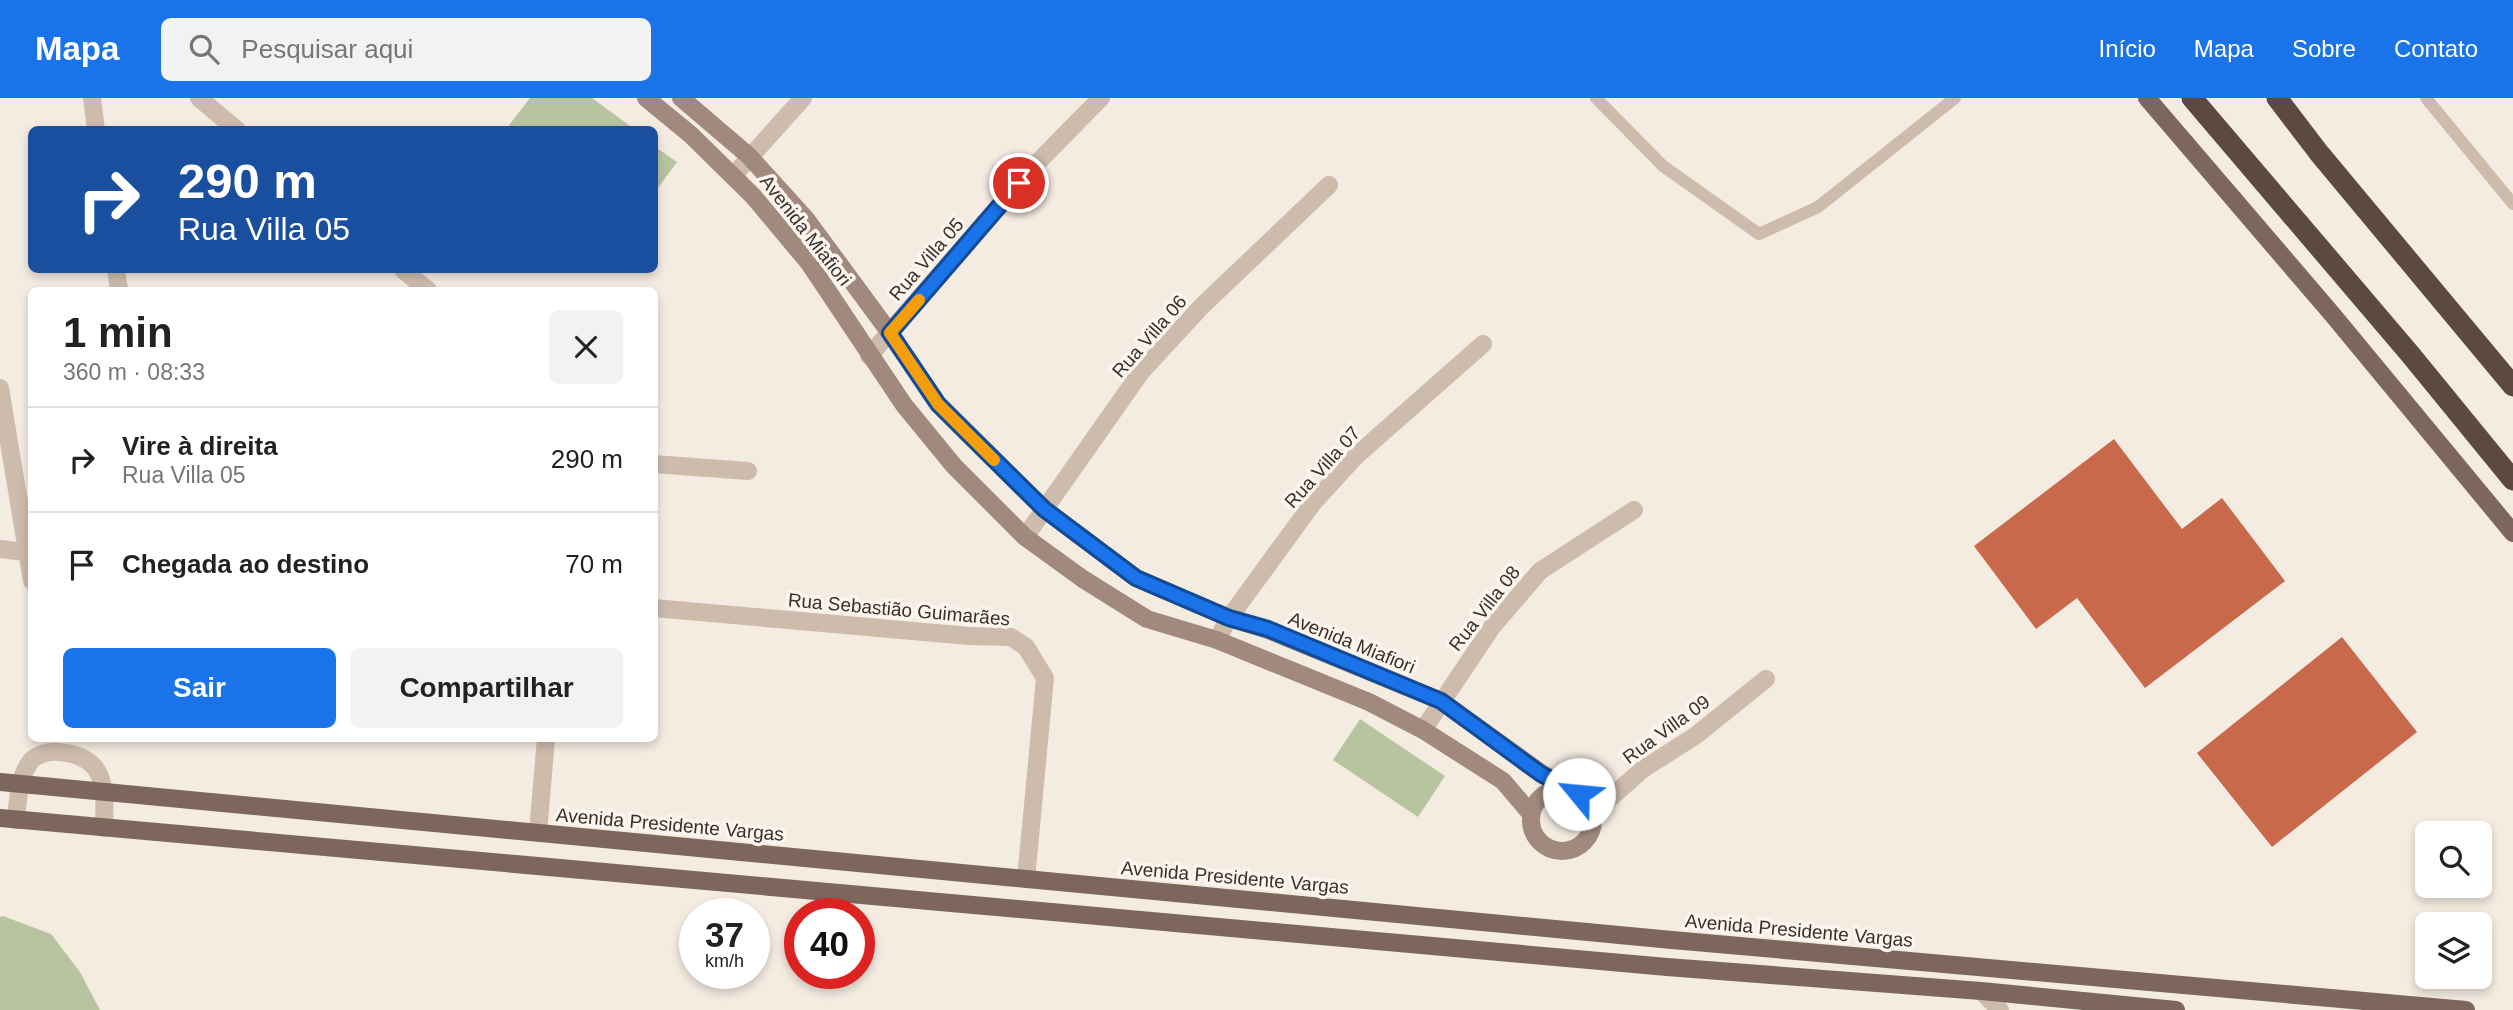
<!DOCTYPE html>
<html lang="pt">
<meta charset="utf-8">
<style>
body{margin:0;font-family:Helvetica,sans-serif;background:#f2f2f2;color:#222;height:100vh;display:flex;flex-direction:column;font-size:26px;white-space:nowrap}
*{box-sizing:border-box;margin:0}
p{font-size:23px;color:#767676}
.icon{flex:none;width:38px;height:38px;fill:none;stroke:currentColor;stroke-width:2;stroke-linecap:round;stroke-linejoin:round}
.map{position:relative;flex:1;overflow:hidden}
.details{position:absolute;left:28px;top:189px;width:630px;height:455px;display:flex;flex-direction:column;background:#fff;border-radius:10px;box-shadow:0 4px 10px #0003}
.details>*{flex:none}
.guide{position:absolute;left:28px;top:28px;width:630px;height:147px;border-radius:10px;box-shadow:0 4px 10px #0003;background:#1a4fa0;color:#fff;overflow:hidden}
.buttons{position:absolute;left:2415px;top:723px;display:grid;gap:14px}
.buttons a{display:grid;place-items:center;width:77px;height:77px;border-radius:10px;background:#fff;box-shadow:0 4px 10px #0003;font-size:35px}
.speed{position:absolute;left:679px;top:800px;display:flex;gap:14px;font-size:35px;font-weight:700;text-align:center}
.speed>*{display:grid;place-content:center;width:91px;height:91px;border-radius:50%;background:#fff;box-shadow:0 4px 10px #0003;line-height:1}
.speed small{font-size:18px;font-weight:400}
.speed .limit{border:10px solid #d22;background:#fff;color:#111}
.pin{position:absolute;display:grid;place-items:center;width:60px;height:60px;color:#fff;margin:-30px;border:4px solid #fff;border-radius:50%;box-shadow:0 2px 7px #0007}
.me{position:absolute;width:77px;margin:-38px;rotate:298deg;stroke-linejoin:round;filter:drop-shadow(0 0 5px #0008)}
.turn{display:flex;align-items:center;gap:24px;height:147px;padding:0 35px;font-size:32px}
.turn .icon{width:91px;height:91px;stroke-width:2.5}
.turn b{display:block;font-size:49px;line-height:60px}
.round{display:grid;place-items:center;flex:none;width:74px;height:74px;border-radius:10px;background:#f2f2f2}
.headline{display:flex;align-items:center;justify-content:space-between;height:119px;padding:0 35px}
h1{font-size:42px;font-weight:600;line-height:52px}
.primary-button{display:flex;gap:14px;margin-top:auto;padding:14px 35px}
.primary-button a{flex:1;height:80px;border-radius:10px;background:#1a73e8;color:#fff;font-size:28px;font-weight:600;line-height:80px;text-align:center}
.primary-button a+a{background:#f2f2f2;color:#222}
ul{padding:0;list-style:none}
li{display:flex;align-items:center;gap:21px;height:105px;padding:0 35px;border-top:2px solid #e0e0e0}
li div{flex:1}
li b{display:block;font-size:26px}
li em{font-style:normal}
header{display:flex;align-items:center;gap:42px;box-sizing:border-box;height:98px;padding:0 35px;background:#1a73e8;color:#fff}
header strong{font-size:33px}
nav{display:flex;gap:38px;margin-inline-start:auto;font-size:24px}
.search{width:490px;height:63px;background:#f2f2f2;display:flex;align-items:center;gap:18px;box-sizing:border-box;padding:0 24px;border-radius:10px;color:#767676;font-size:26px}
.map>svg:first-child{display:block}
.green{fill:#b8c4a0}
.building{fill:#c8694b}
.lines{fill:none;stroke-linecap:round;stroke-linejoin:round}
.lane{stroke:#cdbbac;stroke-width:12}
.street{stroke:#cdbbac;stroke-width:18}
.secondary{stroke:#a18a7d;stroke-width:18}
.primary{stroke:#7d675c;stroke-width:18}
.highway{stroke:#5c4a42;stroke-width:21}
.route-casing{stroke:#114b97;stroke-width:18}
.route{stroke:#1a73e8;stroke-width:12}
.slow{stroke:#f59e0b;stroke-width:12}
.labels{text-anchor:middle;stroke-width:7;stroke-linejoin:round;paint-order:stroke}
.street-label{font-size:19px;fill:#3b302b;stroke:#fbf5ee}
</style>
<header>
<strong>Mapa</strong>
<div class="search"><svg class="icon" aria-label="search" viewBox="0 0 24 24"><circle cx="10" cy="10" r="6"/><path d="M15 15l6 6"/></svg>Pesquisar aqui</div>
<nav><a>Início</a><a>Mapa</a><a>Sobre</a><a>Contato</a></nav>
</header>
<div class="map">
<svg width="2513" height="912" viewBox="0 0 2513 912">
<rect width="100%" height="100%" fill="#f4ebe1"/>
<!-- green -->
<path class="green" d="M530,0h62l42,31h-128z
M654,48l23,16 -22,30h-1z
M1360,621l85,57 -27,41 -85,-57z
M3,818l48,18 29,38 20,38h-100v-93z"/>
<!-- building -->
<path class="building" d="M2114,341l68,90 40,-31 63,83 -140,107 -68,-90 -41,31 -62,-83z
M2342,539l75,95 -145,115 -75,-94z"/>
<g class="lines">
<!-- lane -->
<path class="lane" d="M1596,0l67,68 96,68 59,-27 137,-109
M2426,0l87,106"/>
<!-- street -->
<path class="street" d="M92,0l4,32
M199,0l38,32
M734,77l69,-77
M116,172l3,20
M403,172l25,20
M869,258l165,-190 67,-68
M0,290l32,193
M654,366l94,7
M1025,439l116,-165 61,-66 127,-121
M0,451l32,4
M654,510l315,28 42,1 15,10 19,31 -19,201
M1217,542l12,-22 84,-115 43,-47 127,-112
M1423,632l69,-103 48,-56 94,-61
M1592,716l51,-45 52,-33 71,-57
M16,722c2,-19 2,-41 14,-58 6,-8 20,-11 29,-10 49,4 46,38 45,76
M538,735l8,-95
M1981,893l19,19"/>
<!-- secondary -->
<path class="secondary" d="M646,0l45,37 62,61 56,67 95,142 50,61 71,71 58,42 64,40 70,21 152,62 54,28 80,51 28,33
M681,0l68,58 57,63 84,114 48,71 106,105 92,69 93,40 39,12 173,71 100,72 27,16
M1531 722a31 31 0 1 1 62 0a31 31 0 1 1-62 0Z"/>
<!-- primary -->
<path class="primary" d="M2147,0l185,216 181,219
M0,684l1672,158 794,70
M0,720l1667,149 314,24 195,19"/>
<!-- highway -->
<path class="highway" d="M2192,0l218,256 103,126
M2277,0l42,55 194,233"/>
</g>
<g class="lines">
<!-- route casing -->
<g class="route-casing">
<path id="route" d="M1019,85l-129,150 48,71 16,16 90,89 92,69 93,40 39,11 173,72 100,73 38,20"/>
</g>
<!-- route -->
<use href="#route" class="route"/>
<!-- slow -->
<path class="slow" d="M919,202l-29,33 48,71 56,56"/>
</g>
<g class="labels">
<!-- street labels -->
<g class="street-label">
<text transform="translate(806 132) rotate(52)" y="7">Avenida Miafiori</text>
<text transform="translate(926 161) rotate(-49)" y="7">Rua Villa 05</text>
<text transform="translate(1149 238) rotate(-49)" y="7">Rua Villa 06</text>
<text transform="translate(1322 369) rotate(-48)" y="7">Rua Villa 07</text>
<text transform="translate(1484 510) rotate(-52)" y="7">Rua Villa 08</text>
<text transform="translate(899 511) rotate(5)" y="7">Rua Sebastião Guimarães</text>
<text transform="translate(1352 544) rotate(22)" y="7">Avenida Miafiori</text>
<text transform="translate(1666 631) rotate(-36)" y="7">Rua Villa 09</text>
<text transform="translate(670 726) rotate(5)" y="7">Avenida Presidente Vargas</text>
<text transform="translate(1235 779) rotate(5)" y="7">Avenida Presidente Vargas</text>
<text transform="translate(1799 832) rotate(5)" y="7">Avenida Presidente Vargas</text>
</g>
</g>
</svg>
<div class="buttons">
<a><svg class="icon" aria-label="search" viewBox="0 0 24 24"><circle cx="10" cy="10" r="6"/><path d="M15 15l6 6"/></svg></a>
<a><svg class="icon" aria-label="layers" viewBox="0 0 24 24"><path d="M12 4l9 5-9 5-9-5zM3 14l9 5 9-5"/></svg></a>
</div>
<div class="speed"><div>37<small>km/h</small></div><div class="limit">40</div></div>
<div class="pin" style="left:1019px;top:85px;background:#d93025"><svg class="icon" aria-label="arrive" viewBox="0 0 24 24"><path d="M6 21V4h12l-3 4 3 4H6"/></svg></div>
<svg class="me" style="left:1579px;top:696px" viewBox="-20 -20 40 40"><circle r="19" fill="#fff"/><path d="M0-13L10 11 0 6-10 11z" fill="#1a73e8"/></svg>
<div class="guide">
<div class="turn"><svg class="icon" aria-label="right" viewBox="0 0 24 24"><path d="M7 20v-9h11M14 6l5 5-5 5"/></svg><div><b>290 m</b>Rua Villa 05</div></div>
</div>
<section class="details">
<div class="headline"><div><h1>1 min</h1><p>360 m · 08:33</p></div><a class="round"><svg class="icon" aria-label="close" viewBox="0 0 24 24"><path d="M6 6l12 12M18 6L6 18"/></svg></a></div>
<ul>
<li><svg class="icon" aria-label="right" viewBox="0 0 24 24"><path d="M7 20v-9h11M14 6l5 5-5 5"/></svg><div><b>Vire à direita</b><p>Rua Villa 05</p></div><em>290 m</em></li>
<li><svg class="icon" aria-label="arrive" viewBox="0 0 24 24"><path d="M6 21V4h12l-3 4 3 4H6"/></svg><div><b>Chegada ao destino</b></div><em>70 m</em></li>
</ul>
<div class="primary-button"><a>Sair</a><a>Compartilhar</a></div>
</section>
</div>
